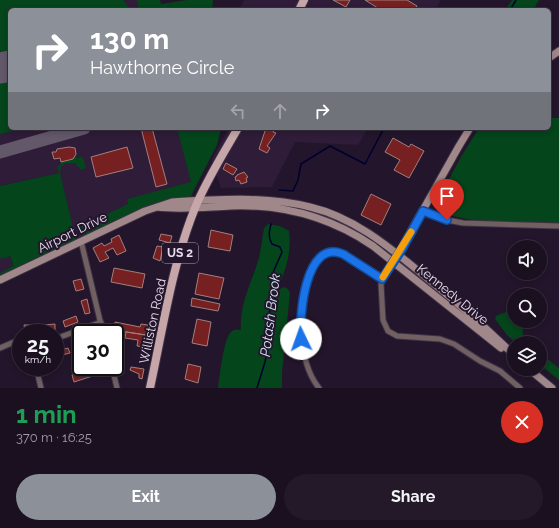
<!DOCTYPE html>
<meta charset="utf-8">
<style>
body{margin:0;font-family:Raleway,sans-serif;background:#231929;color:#f1f3f6;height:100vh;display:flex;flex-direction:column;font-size:15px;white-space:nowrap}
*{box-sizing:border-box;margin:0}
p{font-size:13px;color:#9f9da5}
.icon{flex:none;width:22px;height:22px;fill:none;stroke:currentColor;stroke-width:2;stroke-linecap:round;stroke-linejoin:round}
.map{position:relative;height:388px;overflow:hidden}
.side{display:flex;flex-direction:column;background:#1a1020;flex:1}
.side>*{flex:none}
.banner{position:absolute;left:8px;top:8px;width:543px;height:122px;border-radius:6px;box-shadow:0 2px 6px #0003,0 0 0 1px #38303e;background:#8c9099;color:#fff;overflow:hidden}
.controls{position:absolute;left:507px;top:240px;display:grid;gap:8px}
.controls a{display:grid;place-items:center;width:40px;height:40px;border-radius:50%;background:#1a1020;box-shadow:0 2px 6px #0003,0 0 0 1px #38303e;font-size:20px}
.speed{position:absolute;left:12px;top:324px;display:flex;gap:8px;font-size:20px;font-weight:700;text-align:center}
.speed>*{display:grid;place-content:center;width:52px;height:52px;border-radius:50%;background:#1a1020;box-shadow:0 2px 6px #0003,0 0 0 1px #38303e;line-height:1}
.speed small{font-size:10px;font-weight:400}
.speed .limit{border:2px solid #111;border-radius:6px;background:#fff;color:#111}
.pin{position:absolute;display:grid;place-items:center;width:34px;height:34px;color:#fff;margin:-41px -17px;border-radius:50% 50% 50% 0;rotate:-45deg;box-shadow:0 0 4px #0007}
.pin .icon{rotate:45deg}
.me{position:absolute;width:44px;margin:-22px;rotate:357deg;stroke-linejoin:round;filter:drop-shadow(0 0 3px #0008)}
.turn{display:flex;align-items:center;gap:14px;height:84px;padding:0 16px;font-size:18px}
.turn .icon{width:52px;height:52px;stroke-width:2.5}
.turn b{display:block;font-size:28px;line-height:34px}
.lanes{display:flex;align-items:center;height:38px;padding:0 16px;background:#0003;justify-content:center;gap:20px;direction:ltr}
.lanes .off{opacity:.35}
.round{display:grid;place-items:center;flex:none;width:42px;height:42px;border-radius:21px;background:#231929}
.summary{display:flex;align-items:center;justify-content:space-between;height:68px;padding:0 16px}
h1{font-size:24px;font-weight:700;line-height:30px;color:#1e9e55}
.button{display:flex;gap:8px;margin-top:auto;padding:8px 16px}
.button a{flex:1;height:46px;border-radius:24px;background:#8c9099;color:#fff;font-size:16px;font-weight:700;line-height:46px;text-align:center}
.button a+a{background:#231929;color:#f1f3f6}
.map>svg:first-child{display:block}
.built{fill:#2e1c38}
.green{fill:#04451b}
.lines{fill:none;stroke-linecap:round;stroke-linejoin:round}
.stream{stroke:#00002d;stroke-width:1.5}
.taxiway{stroke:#63576a;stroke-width:13}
.runway{stroke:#63576a;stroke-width:31}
.building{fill:#772021;stroke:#a37f7c}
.street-casing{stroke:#3e3146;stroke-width:7}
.secondary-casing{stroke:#3e3146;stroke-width:9}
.primary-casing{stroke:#3e3146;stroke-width:10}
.street{stroke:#706061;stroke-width:5}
.secondary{stroke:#a08789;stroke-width:7}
.primary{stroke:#c6a6a8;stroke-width:8}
.route-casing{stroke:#114b97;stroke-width:10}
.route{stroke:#1a73e8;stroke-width:7}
.slow{stroke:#f59e0b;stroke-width:7}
.labels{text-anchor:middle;stroke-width:4;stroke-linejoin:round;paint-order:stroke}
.shield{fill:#23152b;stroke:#aca2b3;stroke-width:1}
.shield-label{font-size:12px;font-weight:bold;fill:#e7dfed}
.street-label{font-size:13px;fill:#e7dfed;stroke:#23152b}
.water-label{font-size:14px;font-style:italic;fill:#d8e6f9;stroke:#23152b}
</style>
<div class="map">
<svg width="559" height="388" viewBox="0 0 559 388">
<rect width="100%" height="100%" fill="#23152b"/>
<!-- built -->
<path class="built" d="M0,0h160l2,10h-152v118h181l2,65 -2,3 -115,44 -17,-67 -59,13z
M244,0h197l-6,10h-196z
M229,128h139l-10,17 -63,-3 -23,45 -51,1 -10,-28z
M0,219l13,49 -13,8z"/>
<!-- green -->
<path class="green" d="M0,0h123l8,10h-121v43l-10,3z
M137,0h23l1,4 26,-4h26l-1,10h-73z
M512,0h27l-6,10h-28z
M10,79v49h14l-24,6v-53z
M549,118h10v105c-41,0 -84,2 -122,-12l-1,-8 26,-48 17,-27h70z
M177,128h44l-4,17 -26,51 -107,40 -4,-9 48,-23 -1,-5 64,-17z
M76,154l1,4 6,-1 3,11 -5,2 -6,-7h-9l-5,4 -1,6 16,67 -51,24h-3v2l-22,10v-3l13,-7 -3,-10 -9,3 -1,-2v-71l59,-13 -2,-7 4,-1v-3l12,-3z
M268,224l12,2 9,5c3,23 -4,41 -13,61l7,-5 4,1 3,5 -8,80v15h-64c2,-13 5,-45 12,-55 3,-4 7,-4 11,-3 -2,-23 9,-44 16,-66 4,-11 5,-24 7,-36z
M514,309v12h9c0,9 -2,16 5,22h-12l-9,-8 -12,-16 1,-3z
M540,353l19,15v12l-19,-15z"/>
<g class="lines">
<!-- stream -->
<path class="stream" d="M510,10l6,-10
M279,190l14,1 5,-11 3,-16 29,-18 35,18 19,-36
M257,388l8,-26 2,-10 5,-77 10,-23 -2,-5 -8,-3c-4,-7 -3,-12 -1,-20"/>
<!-- taxiway -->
<path class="taxiway" d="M0,152l84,-24"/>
<!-- runway -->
<path class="runway" d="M0,68l10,-2"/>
</g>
<!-- building -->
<path class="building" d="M333,0h17l-4,7z
M365,0h42l10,6 -2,4h-34z
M141,128h11l15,56 -11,3z
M266,128h9l-2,4 3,1 -9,13 3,2 -3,5 -8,-4z
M393,138l16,9 2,-3 13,7 -15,27 -15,-8 6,-10 -15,-8z
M69,147l6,1 1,6 -3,5 -12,3 -1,-4 -6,1 -2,-7h4l1,-3z
M127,147l6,21 -37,9 -5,-20z
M226,163l11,6 -4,6 -10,-6z
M244,172l4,5 -2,1 1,4 -6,2 -2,-4 -3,1 -1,-4 2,-1v-1z
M371,194l20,10 -10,21 -20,-10z
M211,230l22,5 -3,16 -22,-4z
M161,234l11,2 -2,7 -11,-3z
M119,235l7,16 -9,4 -4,-7 -8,4 4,6 -9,4 -7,-14 9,-5 2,3 8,-4 -1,-3z
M157,246l6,1 -3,14 -7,-3z
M114,268l31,6 -3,14 -31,-6z
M199,273l25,5 -5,21 -24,-5z
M81,279l3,10 -8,2 -3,-10z
M192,298l28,6 -2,7 -27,-5z
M87,299l3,14 -5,1 -4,-13z
M76,316l2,6 -13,5 -2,-6z
M197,319l14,3 -4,24 -15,-3z
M115,322l25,5 1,-3 7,1 -2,10 -32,-5z
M55,324v6l-10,1 -1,-6z
M24,325h12v5h-11z
M126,332l20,3 -2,12 -7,-1 1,-6 -13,-2z
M68,348l2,5 -8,2 -2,-5z
M188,364l13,3 -3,16 -13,-4z
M100,367l2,6 -28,9 -2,-7z
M131,367l13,2 -2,10 -3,-1v-4l-9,-4z"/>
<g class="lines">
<!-- street casing -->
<g class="street-casing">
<path id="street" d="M423,211l24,9 16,3 96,3
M81,241l22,92
M393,261l-12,23 2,36 5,11 9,5 43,3 14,5 26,17 20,10 20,17
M55,339l46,-17
M0,348l14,-6 7,-2
M36,367l5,21
M112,367l5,21
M319,388c-13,-16 -17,-39 -18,-59 -2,-21 7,-83 38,-77l43,27"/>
</g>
<!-- secondary casing -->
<g class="secondary-casing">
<path id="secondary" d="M549,58l10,-7
M157,207c25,3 50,0 74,-1 51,-2 99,11 142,40l128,102
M396,258l63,-112 11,-18
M0,280l145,-69 27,-9c46,-3 93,-6 138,5 43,10 78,39 111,66 32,26 63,53 93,82
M529,369l23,19"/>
</g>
<!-- primary casing -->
<g class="primary-casing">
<path id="primary" d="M299,10l5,-10
M150,388c13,-60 22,-123 45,-180 11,-27 28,-54 43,-80"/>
</g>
<!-- street -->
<use href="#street" class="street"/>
<!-- secondary -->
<use href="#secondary" class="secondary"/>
<!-- primary -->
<use href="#primary" class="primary"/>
</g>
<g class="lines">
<!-- route casing -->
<g class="route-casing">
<path id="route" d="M301,339c-2,-22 4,-101 42,-85l39,25 20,-30 21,-38 24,9"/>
</g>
<!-- route -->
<use href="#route" class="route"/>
<!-- slow -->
<path class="slow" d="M383,277l28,-45"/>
</g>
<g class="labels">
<!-- shield labels -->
<rect class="shield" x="162" y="243" width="36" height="20" rx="3"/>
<g class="shield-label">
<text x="180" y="257">US 2</text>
</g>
<!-- street labels -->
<g class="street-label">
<text transform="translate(72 232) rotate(-26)" y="5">Airport Drive</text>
<text transform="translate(453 294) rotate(39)" y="5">Kennedy Drive</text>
<text transform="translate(152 321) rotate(-78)" y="5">Williston Road</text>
</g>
<!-- water labels -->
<g class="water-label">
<text transform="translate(270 315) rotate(-83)" y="5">Potash Brook</text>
</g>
</g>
</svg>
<div class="controls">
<a><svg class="icon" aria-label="sound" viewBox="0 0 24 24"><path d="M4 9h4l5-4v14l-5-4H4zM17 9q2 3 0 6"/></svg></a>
<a><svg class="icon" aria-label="search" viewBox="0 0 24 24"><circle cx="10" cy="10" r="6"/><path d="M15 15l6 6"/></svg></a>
<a><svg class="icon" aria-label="layers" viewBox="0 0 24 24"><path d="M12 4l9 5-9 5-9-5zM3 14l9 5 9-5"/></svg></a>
</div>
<div class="speed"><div>25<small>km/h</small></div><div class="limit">30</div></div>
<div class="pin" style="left:447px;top:220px;background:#d93025"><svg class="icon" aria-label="arrive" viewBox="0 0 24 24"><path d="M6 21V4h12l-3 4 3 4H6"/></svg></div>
<svg class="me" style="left:301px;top:339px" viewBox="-20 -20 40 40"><circle r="19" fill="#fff"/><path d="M0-13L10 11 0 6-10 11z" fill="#1a73e8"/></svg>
<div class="banner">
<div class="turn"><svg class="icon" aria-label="right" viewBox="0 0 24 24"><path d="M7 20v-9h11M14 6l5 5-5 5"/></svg><div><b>130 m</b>Hawthorne Circle</div></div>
<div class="lanes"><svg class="icon off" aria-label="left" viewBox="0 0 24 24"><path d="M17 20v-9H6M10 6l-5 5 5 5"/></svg><svg class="icon off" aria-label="ahead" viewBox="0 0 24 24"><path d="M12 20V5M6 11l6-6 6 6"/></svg><svg class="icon" aria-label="right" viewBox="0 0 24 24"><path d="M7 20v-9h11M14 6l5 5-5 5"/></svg></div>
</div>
</div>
<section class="side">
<div class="summary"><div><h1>1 min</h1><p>370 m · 16:25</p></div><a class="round" style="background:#d93025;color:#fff"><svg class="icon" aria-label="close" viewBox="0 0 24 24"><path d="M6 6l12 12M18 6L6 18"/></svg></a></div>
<div class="button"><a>Exit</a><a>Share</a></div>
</section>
